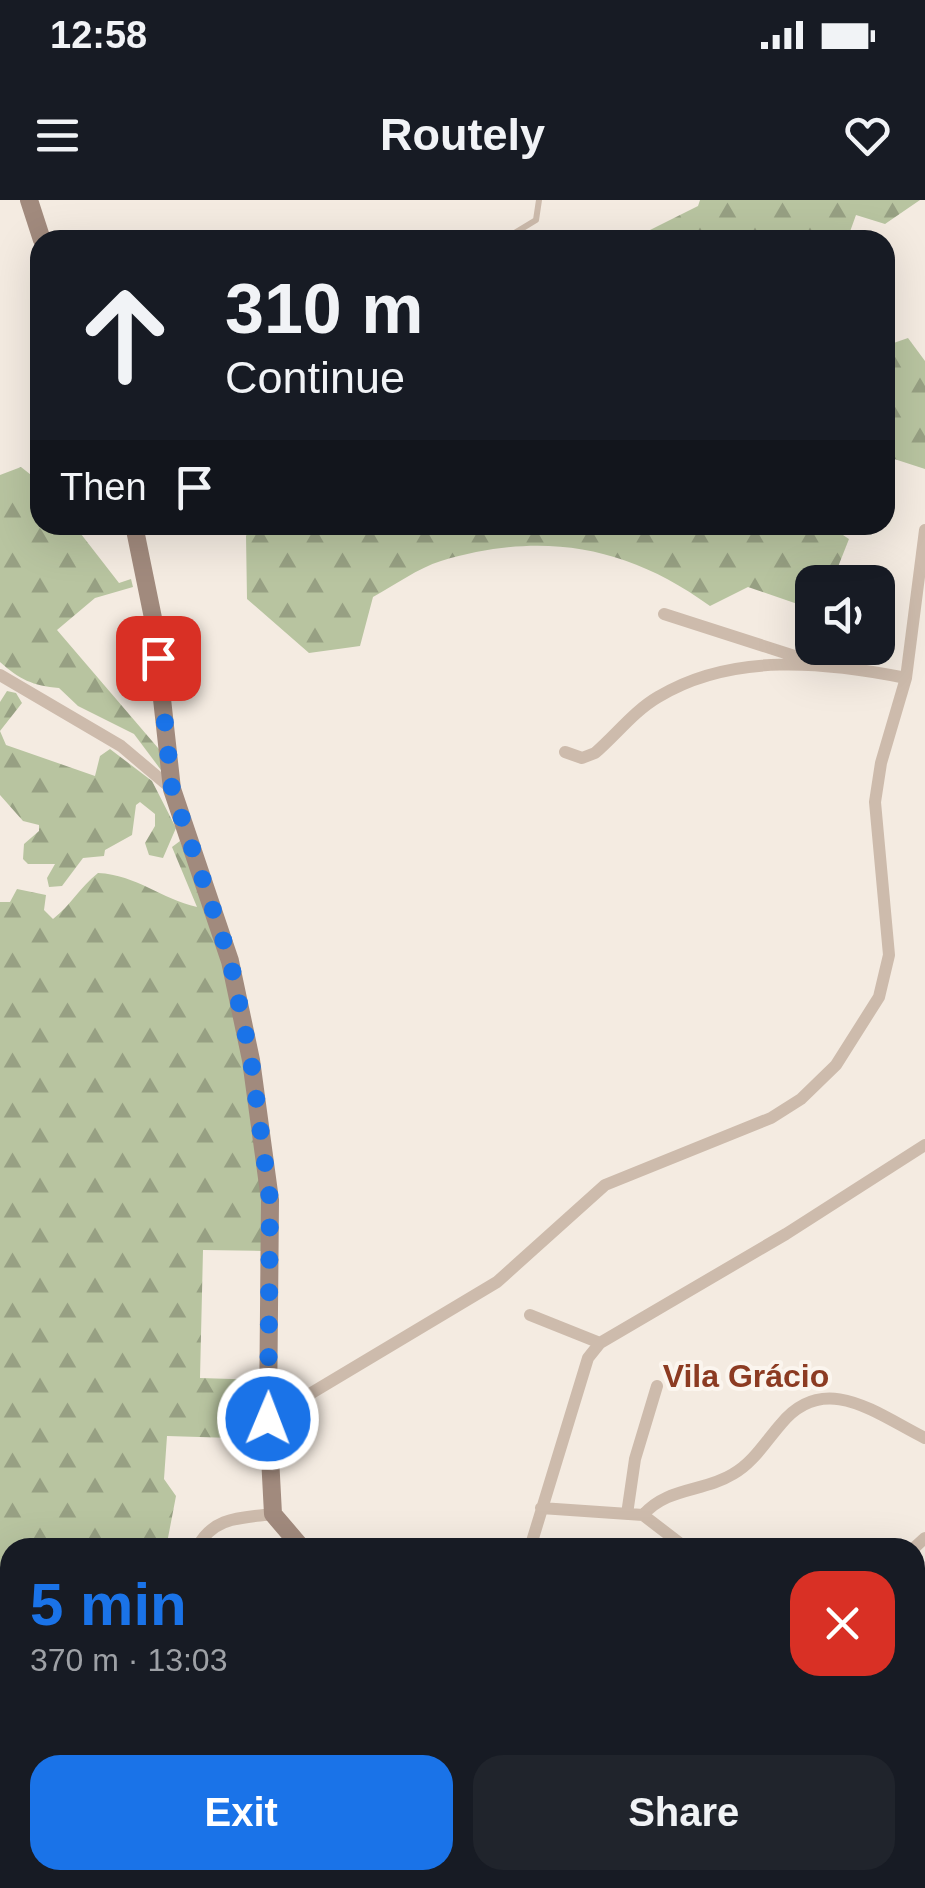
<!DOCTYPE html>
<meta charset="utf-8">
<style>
body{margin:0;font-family:Helvetica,sans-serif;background:#20242c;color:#f1f3f6;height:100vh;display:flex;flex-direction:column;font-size:38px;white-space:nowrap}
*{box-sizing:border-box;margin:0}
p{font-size:32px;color:#9ea1a6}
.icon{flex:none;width:55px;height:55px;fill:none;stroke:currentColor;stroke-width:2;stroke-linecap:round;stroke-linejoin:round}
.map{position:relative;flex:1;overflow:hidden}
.drawer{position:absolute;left:0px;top:1338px;width:925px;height:352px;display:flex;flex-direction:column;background:#171b24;border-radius:30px 30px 0 0;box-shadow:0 10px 40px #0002}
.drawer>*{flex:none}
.top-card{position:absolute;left:30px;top:30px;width:865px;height:305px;border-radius:30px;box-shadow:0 10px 40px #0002;background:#171b24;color:#f1f3f6;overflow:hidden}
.fabs{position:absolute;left:795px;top:365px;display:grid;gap:20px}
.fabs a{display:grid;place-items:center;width:100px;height:100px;border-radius:20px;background:#171b24;box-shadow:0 10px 40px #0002;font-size:50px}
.pin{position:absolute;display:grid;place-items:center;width:85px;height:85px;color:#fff;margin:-42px;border-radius:20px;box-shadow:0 5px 15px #0006}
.me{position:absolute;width:110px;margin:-55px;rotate:1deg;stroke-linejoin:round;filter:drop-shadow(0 0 8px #0008)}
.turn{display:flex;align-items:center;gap:35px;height:210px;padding:0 30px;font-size:45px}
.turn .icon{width:130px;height:130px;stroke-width:2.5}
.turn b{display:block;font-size:70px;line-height:85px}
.then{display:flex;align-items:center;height:95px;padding:0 30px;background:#0003;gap:20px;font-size:38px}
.round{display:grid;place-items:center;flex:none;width:105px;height:105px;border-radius:30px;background:#20242c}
.head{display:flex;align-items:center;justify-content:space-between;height:170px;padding:0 30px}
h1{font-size:60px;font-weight:600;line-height:75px;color:#1a73e8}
.cta{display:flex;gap:20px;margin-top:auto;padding:20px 30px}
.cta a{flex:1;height:115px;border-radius:30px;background:#1a73e8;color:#fff;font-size:40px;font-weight:600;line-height:115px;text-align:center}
.cta a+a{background:#20242c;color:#f1f3f6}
.status{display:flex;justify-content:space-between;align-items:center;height:70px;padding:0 50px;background:#171b24;direction:ltr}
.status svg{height:28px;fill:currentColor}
header{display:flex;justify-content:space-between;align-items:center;height:130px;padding:0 30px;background:#171b24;font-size:45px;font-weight:600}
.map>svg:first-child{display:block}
.forest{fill:url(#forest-firs)}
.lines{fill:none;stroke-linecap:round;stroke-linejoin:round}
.lane{stroke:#cdbbac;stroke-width:6}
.street{stroke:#cdbbac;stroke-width:12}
.secondary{stroke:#a18a7d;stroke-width:18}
.primary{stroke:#7d675c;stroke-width:20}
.route{stroke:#1a73e8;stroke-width:18;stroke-dasharray:0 32.4}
.labels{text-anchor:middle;stroke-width:8;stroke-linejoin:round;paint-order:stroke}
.neighbourhood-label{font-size:32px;font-weight:bold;fill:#8c3b22;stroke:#fbf5ee}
</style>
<div class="status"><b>12:58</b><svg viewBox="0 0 49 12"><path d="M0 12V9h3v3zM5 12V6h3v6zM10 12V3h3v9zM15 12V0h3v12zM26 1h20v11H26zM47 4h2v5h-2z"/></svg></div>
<header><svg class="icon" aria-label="menu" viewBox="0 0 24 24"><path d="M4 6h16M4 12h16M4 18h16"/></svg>Routely<svg class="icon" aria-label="heart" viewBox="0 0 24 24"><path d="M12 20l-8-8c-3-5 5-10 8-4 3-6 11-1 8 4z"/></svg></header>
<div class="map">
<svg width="925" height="1688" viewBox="0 0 925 1688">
<defs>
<pattern id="forest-firs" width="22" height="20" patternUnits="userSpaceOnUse" patternTransform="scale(2.5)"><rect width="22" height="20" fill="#b8c4a0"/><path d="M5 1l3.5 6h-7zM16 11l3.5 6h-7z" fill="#97a083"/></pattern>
</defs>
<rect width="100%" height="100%" fill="#f4ebe1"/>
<!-- forest -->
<path class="forest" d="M700,0h220l-35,24 -29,-9 -9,25h-217l68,-34z
M908,138l17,23v108l-40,-13v-110z
M21,267l19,15v43h34l45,58 12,-4 2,8 -38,11 -38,32 107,125v19l-30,-40 -56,-28 -19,-18c-26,-2 -40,-9 -59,-26v-187z
M251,325h577l21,14 -17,43h-20v27l-64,-22 -38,19c-84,-61 -169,-75 -269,-45 -23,7 -46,24 -68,36l-13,49 -51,7 -62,-54 -1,-63z
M7,491l9,2 6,10 -22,28 6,14 89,31 5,-20 10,-7 42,32 24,47 -13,30 -14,-3 -4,-12 10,-17v-12l-15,-12 -4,3 -4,30 -27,15 -1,6 -21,2 -21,28 -13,1 -2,-9 8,-14h-27l-5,-5 1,-15 15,-13v-6l-16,-4 -23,-26v-93z
M180,641c52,128 85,271 84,410l-61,-1 -3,128 64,2 3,59 -100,-3 -3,43 12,17 -9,47 -8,4 -149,1v149l-10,15v-810h10l7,-13 29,6 -2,15 9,9c18,-14 27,-32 45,-46 39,2 63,26 99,34l-25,-60z"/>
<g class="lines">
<!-- lane -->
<path class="lane" d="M503,40l33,-20 3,-20"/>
<!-- street -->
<path class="street" d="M664,414l143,46
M0,475l121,71 51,43
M565,552l17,6 13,-5c21,-18 39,-42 63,-56 74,-45 168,-35 248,-19
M530,1115l70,28
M268,1219l229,-137 108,-97 166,-67 30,-19 35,-34 43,-68 10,-42 -14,-153 6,-39 25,-85 19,-148
M541,1308l102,7 43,33
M627,1314l8,-55 22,-73
M643,1315c24,-28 61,-23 90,-41 20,-11 33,-33 48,-50 44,-54 97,-9 144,14
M197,1348c16,-32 45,-30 76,-34
M530,1348l58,-190 12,-15 186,-109 139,-89
M914,1348l11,-10
M915,1418l10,3
M0,1559l10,-45
M915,1615l10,6
M371,1680l7,8
M706,1680l17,8
M131,1688l2,-8
M492,1688l9,-8"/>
<!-- secondary -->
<path class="secondary" d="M29,0l13,40
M134,325l19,93 19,171 58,172 21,99 19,140 -2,219 5,95 29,34
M581,1680l7,8"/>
<!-- primary -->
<path class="primary" d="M915,1673l10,-4
M883,1688l17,-8"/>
</g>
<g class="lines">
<!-- route -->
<path class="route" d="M158,458l14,131 58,171 21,100 19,140 -2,219"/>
</g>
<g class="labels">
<!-- neighbourhood labels -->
<g class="neighbourhood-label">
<text x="746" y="1187">Vila Grácio</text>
</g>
</g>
</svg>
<div class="fabs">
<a><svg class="icon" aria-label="sound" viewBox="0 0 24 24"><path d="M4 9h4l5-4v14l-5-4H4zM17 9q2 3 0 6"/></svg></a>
</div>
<div class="pin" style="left:158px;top:458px;background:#d93025"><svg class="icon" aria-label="arrive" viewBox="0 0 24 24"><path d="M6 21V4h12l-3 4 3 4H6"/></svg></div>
<svg class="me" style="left:268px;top:1219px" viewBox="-20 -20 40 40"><circle r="17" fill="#1a73e8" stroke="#fff" stroke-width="3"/><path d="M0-11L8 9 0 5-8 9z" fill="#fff"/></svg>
<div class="top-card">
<div class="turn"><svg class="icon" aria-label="ahead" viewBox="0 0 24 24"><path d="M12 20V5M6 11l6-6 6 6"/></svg><div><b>310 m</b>Continue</div></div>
<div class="then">Then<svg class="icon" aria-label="arrive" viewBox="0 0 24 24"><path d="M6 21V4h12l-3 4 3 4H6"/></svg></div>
</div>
<section class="drawer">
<div class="head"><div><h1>5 min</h1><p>370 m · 13:03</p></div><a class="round" style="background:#d93025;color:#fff"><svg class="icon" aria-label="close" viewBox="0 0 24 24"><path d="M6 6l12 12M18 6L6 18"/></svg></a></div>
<div class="cta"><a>Exit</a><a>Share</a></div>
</section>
</div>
